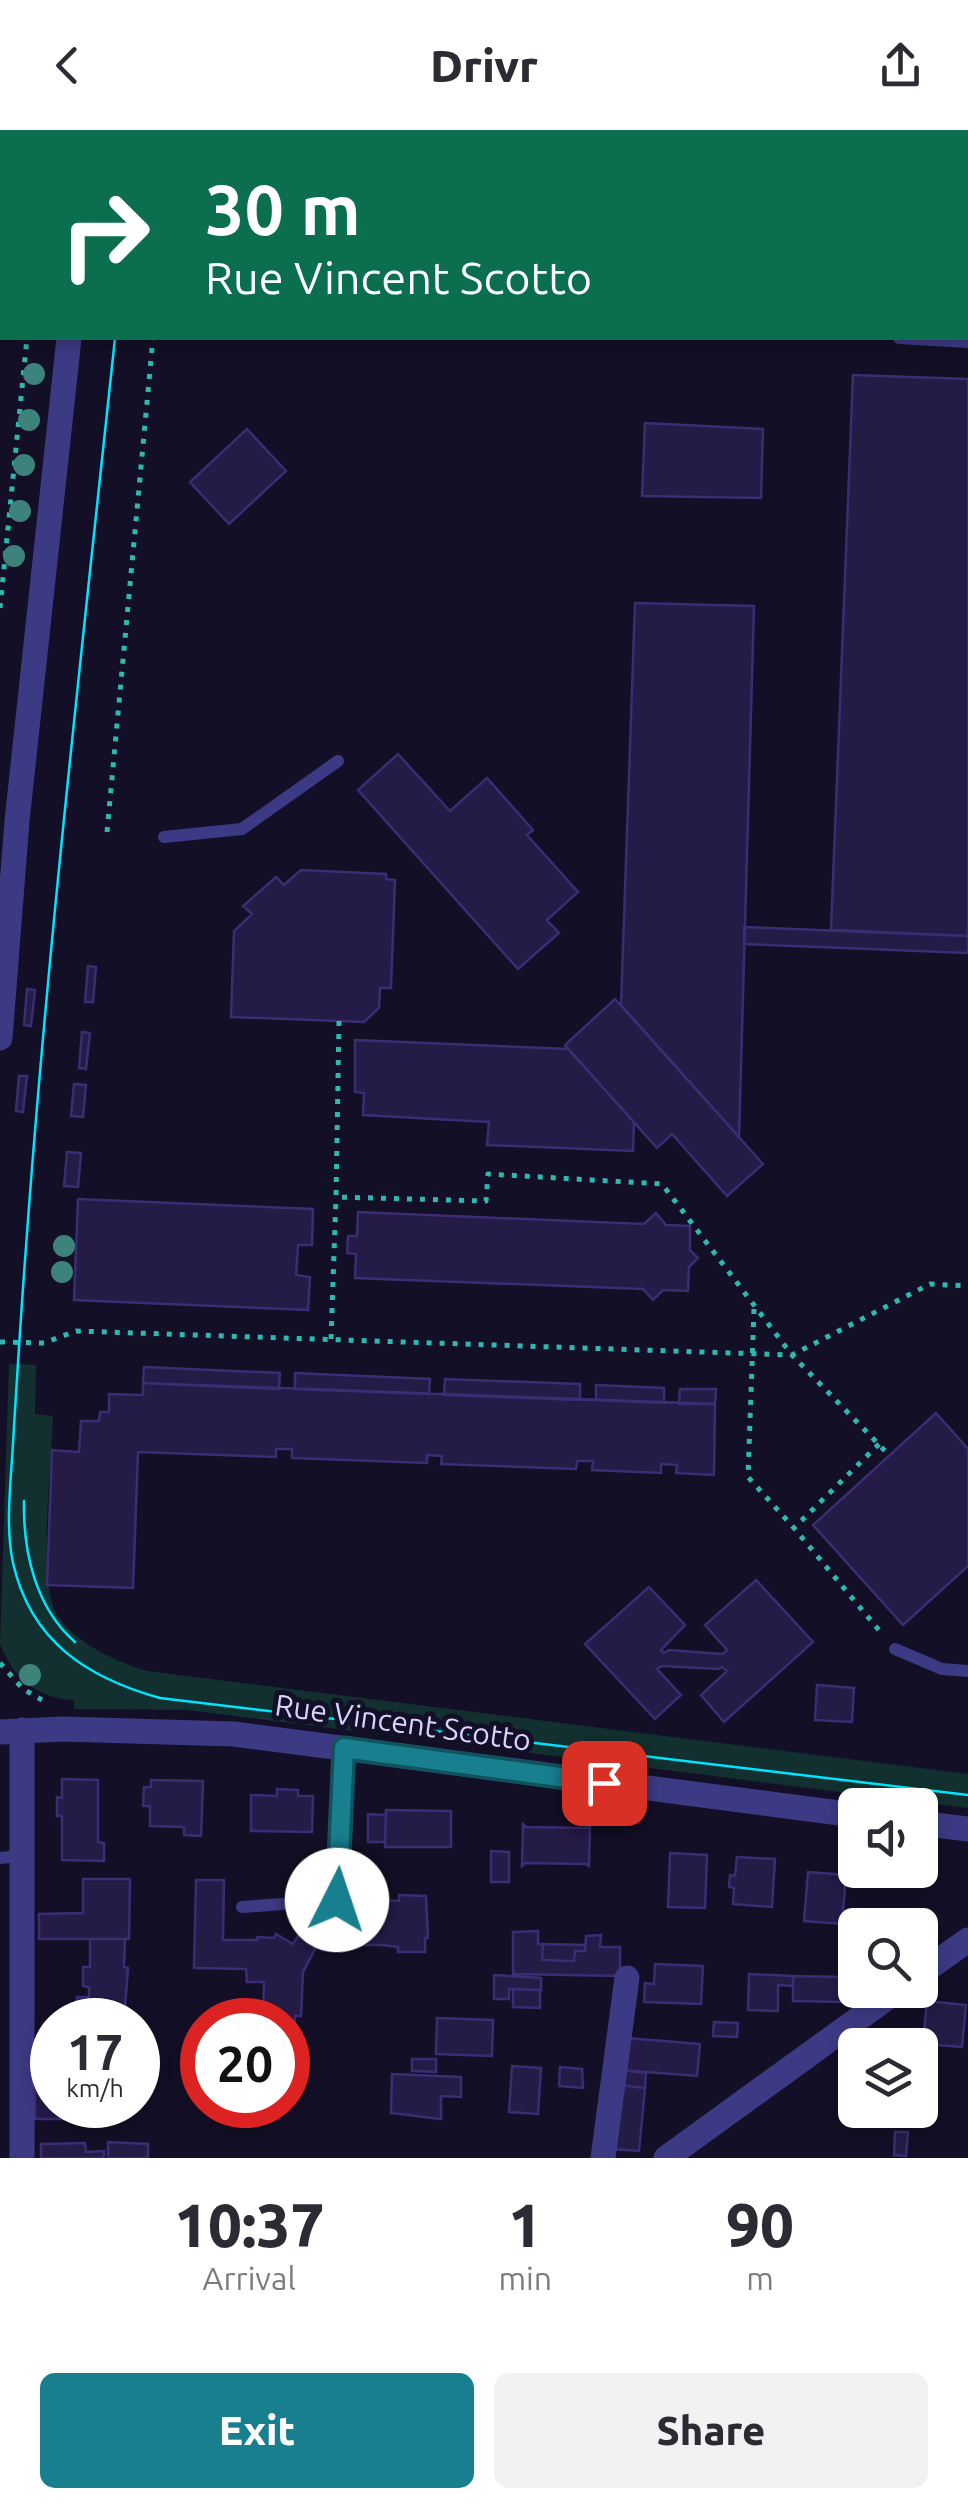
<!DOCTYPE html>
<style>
body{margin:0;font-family:Ubuntu,sans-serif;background:#f2f2f3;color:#2b2b33;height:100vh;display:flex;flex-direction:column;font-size:38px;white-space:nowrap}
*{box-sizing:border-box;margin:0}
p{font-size:32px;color:#7c7c81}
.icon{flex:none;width:55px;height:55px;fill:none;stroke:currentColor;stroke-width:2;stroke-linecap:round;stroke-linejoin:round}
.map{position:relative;height:2028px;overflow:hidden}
.sheet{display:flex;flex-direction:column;background:#fff;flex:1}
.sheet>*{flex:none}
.hud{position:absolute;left:0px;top:0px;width:970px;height:210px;box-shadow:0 5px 15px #0003;background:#0b6e4f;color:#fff;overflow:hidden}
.buttons{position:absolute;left:838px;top:1658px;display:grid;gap:20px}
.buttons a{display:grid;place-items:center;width:100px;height:100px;border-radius:15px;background:#fff;box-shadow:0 5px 15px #0003;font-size:50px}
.speed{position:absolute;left:30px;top:1868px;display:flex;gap:20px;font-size:50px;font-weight:700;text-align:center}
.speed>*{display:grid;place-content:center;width:130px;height:130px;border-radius:50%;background:#fff;box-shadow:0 5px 15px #0003;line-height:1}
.speed small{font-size:25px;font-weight:400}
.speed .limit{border:15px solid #d22;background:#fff;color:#111}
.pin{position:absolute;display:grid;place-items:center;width:85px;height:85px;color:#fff;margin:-42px;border-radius:20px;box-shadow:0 5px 15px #0006}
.me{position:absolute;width:110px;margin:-55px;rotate:4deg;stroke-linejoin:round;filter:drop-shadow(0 0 8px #0008)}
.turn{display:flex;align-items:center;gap:35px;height:210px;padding:0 40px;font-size:45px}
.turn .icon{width:130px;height:130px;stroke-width:2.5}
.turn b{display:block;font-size:70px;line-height:85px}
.eta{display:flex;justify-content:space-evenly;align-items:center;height:170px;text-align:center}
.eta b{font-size:60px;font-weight:800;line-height:70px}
.action{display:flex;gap:20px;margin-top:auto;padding:20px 40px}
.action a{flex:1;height:115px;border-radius:15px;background:#187f8f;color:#fff;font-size:40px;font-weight:800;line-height:115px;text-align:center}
.action a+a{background:#f2f2f3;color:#2b2b33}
header{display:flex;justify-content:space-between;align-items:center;height:130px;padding:0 40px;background:#fff;font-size:45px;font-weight:800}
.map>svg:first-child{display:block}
.green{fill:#12302f}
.building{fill:#241b47;stroke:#3b2d73;stroke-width:2.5}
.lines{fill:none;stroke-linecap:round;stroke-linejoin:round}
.path{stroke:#2fb8b0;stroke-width:5;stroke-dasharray:5 8;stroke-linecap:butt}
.service{stroke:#3d3a85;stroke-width:12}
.minor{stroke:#3d3a85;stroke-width:25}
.tram{stroke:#00e5ff;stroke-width:2.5}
.tree{fill:#3d827b}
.route-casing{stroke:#10535d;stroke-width:25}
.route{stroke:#187f8f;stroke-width:18}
.labels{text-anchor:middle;stroke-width:10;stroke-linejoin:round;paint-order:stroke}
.street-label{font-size:30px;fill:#d9d4ff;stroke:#130f26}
</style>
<header><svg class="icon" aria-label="back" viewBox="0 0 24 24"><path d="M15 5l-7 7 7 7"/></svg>Drivr<svg class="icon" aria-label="share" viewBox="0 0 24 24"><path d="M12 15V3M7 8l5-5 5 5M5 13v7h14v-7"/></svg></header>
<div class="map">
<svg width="968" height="2028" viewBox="0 0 968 2028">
<rect width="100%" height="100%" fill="#130f26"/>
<!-- green -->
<path class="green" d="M9,1234l27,1 -1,49 18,2c-1,43 -16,167 4,199 20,29 58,46 90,56l821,103v34l-781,-98 -113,-1v-9c-38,-2 -61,-22 -74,-56z"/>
<!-- building -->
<path class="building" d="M340,0h145l-4,2z
M853,245l115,4v557l-137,-6z
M645,293l118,6 -2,69 -119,-2z
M247,299l39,42 -57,53 -39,-42z
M635,473l119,3 -15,531 -118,-132z
M398,624l52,57 37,-33 46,52 -6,5 51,57 -31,28 12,13 -41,36 -160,-179z
M301,740l85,4v5l9,1 -4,108h-11l-1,20 -15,14 -133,-5 3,-86 18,-17 -9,-8 33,-29 8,8z
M744,797l224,9v17l-224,-9z
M88,836l8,1 -3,35h-8z
M27,859l8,1 -4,36 -7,-1z
M615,869l148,165 -36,32 -55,-62 -15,14 -92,-103z
M82,902l8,1 -4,36 -7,-1z
M355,910l213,9 66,73 -1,29 -146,-6 2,-23 -126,-7 1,-22 -9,-1z
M19,946h8l-4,36 -7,-1z
M74,954l12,1 -3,32 -12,-1z
M67,1022l14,1 -3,34 -14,-1z
M78,1069l235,10 -1,36h-14l-2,30 14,2 -2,33 -234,-10z
M358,1082l286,12 12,-11 10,12 24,1v24l8,8 -9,9 -1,24 -25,-1 -10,10 -10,-11 -288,-11 1,-24 -9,-1 1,-17h9z
M144,1237l136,6 -1,16 -136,-6z
M295,1243l135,6 -1,15 -134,-5z
M445,1249l135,5v16l-136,-5z
M143,1253l572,21 -1,71 -38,-2 1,-8 -16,-1v9l-69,-3 1,-9h-16l-1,8 -135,-5 1,-8 -15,-1v8l-135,-5v-9h-16v8l-138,-5 -5,136 -86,-3 5,-135 27,2 2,-31h18l1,-9h9v-18l34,1z
M596,1255l68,3v15l-68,-3z
M680,1259h36l-1,15h-36z
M936,1283l32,36v117l-65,59 -90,-100z
M756,1450l57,62 -89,80 -23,-27 26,-24 -5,-4 -3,2 -57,-3 -5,3 24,26 -26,24 -70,-75 64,-57 36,38 -24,25 3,3 5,-3 54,4 4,-4 -22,-25z
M817,1555l37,3 -2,34 -37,-2z
M62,1649l36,1v62l6,1v18l-42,-1v-44h-5v-19l5,1z
M151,1650l52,1 -2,55 -17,-1v-8l-34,-1v-20h-7l1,-19h7z
M277,1659l21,1v6h15l-1,36 -61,-1v-36l26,1z
M386,1680l65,1v36h-66z
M368,1684l18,1 -1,27h-17z
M523,1694l3,3 61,1 3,-3 -1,41 -3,-2 -61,-1 -3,3z
M491,1721l18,1v30h-18z
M670,1723l37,2 -2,53 -37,-1z
M737,1727l38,2 -3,48 -39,-3 1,-16 -5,-1 1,-12 5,1z
M808,1742l38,3 -4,49 -38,-3z
M83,1749h47l-1,60h-90v-25l44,-1z
M196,1750h28l-1,60h34v-3l17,1 2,-4 17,10 14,-22 23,15 -8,13 -6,-3 -13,25 -2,44h-6l-1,23h-6v-19h-25l1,-38h-17l-1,-13 -52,-1z
M399,1765l27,1 2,42h-3v14h-27v-5l-16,-2h-29l1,-37h29v-8l16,1z
M538,1801v13h5l-1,16 32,1 1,-10h10l1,-15 15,-1 -1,12h20v29l-107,-2v-42z
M90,1809h35l-1,28 4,1 -4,52h-48l1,-23h12v-10l-6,-1v-19h7z
M543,1814l42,1v6h-10l-1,10 -32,-1z
M655,1834l48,2 -2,38 -57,-2 1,-19 9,1z
M749,1844l44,2v10l-15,-1v26l-30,-1z
M494,1845l47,3v12l-32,-1v10h-15z
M793,1846l49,1 -1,25 -48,-1z
M513,1859l27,1v18l-27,-1z
M927,1871l39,4 -4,42 -39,-3z
M437,1888l56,2 -1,36 -56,-2z
M714,1892l24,1 -1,14 -24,-1z
M626,1908l74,6 -3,32 -76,-6z
M412,1929h24v13l-24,-1z
M512,1936l29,2 -3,46 -29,-2z
M560,1937l22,2 1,19 -24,-2z
M35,1939h17v16h-17z
M620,1940l26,3 -1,15 -27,-3z
M392,1944l69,3v20l-20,-1v23l-50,-6z
M618,1955l27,3 -6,63 -28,-2z
M35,1960h17v15h17v4h6v10h-40z
M895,2002h13l-2,24 -12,-1z
M108,2012l40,2v14h-40z
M85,2013l1,9 18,-1v7h-63v-14z"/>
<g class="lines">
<!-- path -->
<path class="path" d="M283,0l2,2
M55,2l1,-2
M185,2v-2
M525,2l5,-2
M649,2l4,-2
M0,478l27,-270
M107,702l46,-494
M339,891l-3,176 150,4 2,-27 174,10 130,171 138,-71 38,2
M754,1179l-6,168 46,51
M331,1209l5,-142
M0,1212l44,1 32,-12 716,24 97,100
M879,1314l-85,84 89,107
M0,1533l23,26 19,11"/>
<!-- service -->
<path class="service" d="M16,2v-2
M899,208l69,4
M164,707l78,-8 96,-68
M895,1519l47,20 26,2
M0,1728l20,-2
M242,1777l95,-7 8,-152"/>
<!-- minor -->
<path class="minor" d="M94,2v-2
M586,2l5,-2
M0,908l17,-217 52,-483
M22,1600v428
M0,1602l63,-3 171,5 621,81
M920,1693l48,6
M920,1844l48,-34
M603,2028l24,-180
M666,2028l232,-168"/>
<!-- tram -->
<path class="tram" d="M141,2l1,-2
M115,208c-32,302 -67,605 -89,909 -5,65 -9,131 -13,196 -2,39 -8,82 0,120 18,79 75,115 147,135l808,97
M24,1371c-1,50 11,106 51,141"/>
</g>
<!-- trees -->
<g class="tree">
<circle cx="34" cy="244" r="11"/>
<circle cx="29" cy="290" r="11"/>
<circle cx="24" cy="335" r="11"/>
<circle cx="20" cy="381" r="11"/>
<circle cx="14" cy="426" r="11"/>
<circle cx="64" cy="1116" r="11"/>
<circle cx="62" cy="1142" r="11"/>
<circle cx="30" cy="1545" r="11"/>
</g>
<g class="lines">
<!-- route casing -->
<g class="route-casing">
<path id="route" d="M337,1770l7,-152 260,35"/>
</g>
<!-- route -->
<use href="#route" class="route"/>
</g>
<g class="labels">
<!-- street labels -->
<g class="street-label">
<text transform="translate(403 1593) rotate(8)" y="10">Rue Vincent Scotto</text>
</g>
</g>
</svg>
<div class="buttons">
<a><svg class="icon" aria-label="sound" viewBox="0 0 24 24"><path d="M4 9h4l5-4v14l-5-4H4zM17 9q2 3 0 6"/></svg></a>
<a><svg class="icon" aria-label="search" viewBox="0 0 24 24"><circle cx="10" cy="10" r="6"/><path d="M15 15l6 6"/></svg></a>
<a><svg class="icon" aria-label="layers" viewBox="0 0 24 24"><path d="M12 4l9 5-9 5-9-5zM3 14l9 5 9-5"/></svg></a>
</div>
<div class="speed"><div>17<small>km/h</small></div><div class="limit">20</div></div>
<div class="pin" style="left:604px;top:1653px;background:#d93025"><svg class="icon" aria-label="arrive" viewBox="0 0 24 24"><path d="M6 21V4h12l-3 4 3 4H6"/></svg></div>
<svg class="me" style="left:337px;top:1770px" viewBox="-20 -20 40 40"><circle r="19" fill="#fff"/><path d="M0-13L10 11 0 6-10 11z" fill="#187f8f"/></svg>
<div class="hud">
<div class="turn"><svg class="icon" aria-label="right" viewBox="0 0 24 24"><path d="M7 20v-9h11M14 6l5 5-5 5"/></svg><div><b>30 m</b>Rue Vincent Scotto</div></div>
</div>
</div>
<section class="sheet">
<div class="eta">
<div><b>10:37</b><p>Arrival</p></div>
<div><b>1</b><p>min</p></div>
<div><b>90</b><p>m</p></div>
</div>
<div class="action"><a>Exit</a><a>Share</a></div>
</section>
